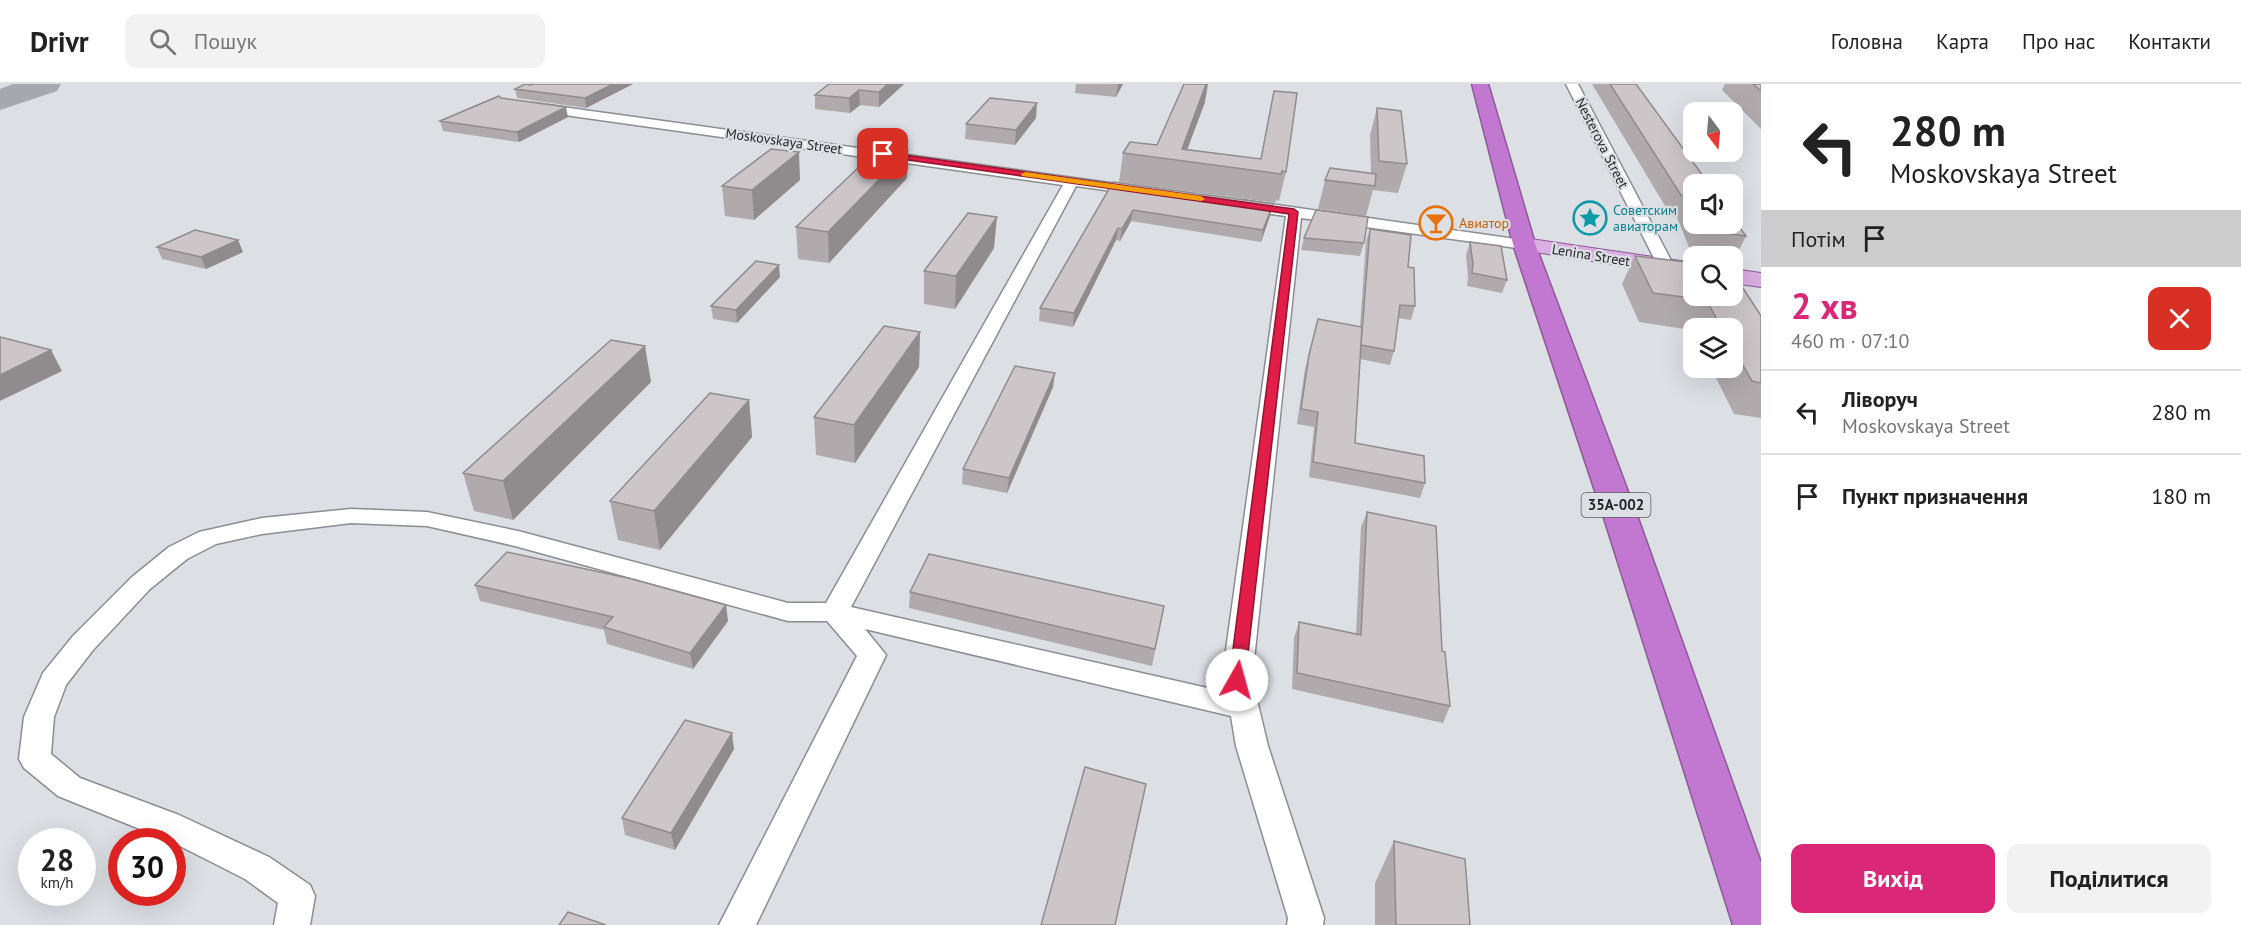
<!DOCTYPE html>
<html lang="uk">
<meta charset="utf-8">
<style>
body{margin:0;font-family:"PT Sans",sans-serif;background:#f2f2f2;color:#222;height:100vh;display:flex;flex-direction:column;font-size:22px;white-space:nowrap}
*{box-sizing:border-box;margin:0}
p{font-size:20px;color:#767676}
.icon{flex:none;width:33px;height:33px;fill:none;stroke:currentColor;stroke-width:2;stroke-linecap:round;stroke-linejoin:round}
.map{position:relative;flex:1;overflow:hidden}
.sheet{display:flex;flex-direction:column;background:#fff;width:480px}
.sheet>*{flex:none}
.guide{background:#fff;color:#222;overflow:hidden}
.needle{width:39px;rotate:164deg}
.buttons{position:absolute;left:1683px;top:18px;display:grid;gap:12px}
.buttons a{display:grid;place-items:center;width:60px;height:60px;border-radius:12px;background:#fff;box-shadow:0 6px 24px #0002;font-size:30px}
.speed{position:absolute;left:18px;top:744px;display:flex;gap:12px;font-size:30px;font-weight:700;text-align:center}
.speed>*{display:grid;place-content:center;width:78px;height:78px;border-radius:50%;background:#fff;box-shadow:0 6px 24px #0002;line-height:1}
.speed small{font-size:15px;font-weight:400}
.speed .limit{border:9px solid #d22;background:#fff;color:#111}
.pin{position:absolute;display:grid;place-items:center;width:51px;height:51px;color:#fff;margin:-26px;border-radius:12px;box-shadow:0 3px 9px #0006}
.me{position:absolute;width:66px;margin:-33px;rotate:7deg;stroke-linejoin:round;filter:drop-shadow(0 0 4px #0008)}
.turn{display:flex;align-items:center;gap:21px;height:126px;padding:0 30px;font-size:27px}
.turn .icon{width:78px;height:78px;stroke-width:2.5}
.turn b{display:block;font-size:42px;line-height:51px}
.then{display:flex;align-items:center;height:57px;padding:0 30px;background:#0003;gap:12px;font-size:22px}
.round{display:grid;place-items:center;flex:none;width:63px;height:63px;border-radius:12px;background:#f2f2f2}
.headline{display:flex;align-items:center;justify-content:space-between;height:102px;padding:0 30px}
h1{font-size:36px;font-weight:600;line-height:45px;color:#db2777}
.cta{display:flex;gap:12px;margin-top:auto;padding:12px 30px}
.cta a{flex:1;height:69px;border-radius:12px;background:#db2777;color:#fff;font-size:24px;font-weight:600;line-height:69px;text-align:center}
.cta a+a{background:#f2f2f2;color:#222}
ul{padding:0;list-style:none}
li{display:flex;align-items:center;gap:18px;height:84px;padding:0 30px;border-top:2px solid #e0e0e0}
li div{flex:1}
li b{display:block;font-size:22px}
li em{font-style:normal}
header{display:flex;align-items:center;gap:36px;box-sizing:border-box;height:84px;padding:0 30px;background:#fff;border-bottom:2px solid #e0e0e0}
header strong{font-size:28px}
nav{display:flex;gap:33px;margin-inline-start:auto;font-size:21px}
.search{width:420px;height:54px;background:#f2f2f2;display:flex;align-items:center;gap:15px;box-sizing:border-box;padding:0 21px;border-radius:12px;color:#767676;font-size:22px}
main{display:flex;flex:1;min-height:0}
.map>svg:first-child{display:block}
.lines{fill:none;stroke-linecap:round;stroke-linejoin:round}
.taxiway{fill:#a5a8ac;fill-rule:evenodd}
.minor-casing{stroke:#8b8d92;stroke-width:3}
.major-casing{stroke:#8b5b96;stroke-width:2}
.highway-casing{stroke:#8b5b96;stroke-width:3}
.minor{fill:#fff;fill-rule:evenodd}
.major{fill:#daade3;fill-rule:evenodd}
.highway{fill:#c277d0;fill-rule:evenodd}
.wall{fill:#b0aaad}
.shaded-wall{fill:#908b8d}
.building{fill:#cdc6c9;stroke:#908b8d;stroke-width:1.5}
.route{fill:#e11d48;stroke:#92132f;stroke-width:1.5}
.slow{fill:#f59e0b}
.labels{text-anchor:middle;stroke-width:4.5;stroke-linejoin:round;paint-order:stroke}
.far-street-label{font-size:14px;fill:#262729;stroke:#dcdfe4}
.far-culture-label{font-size:14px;fill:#0d838f;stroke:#dcdfe4;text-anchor:start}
.far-food-label{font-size:14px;fill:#c56008;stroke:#dcdfe4;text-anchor:start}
.shield{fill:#dcdfe4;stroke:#5d5e61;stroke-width:1.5}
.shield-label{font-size:15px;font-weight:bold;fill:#262729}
</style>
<header>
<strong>Drivr</strong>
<div class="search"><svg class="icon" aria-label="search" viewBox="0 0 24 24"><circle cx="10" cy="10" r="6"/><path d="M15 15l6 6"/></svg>Пошук</div>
<nav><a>Головна</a><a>Карта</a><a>Про нас</a><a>Контакти</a></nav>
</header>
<main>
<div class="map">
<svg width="1761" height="841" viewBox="0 0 1761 841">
<rect width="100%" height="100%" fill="#dcdfe4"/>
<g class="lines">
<!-- taxiway -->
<path class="taxiway" d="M13,0h48l-4,7 -57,19v-21z"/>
<!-- minor casing -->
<g class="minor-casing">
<path id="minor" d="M1566,0h12l96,182 -2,4h-12l-2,-4z
M533,19l613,85 2,3 -7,4 -65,-9 -225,421 374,85 -3,-13 64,-463 -45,-6 -8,-5 8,-5 289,41 2,3 -2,3 -6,2 -223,-31 -49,461 16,67 56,172 -1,7h-36l1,-7 -52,-172 -5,-30 -366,-87 21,26 -130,270h-37l138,-269 -30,-35h-39l-273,-75 -88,-20 -76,-3 -89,11 -46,10 -29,15 -37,30 -57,61 -27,35 -12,32 -3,37 29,24 99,37 90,42 41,28 5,11 -5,29h-36l4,-22 -33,-24 -73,-37 -114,-46 -34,-28 -5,-9 5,-42 19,-44 30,-37 59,-59 37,-30 30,-15 63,-14 89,-9 76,3 91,19 270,72h38l237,-418 -534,-75 -2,-3 2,-3z"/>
</g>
<!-- major casing -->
<g class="major-casing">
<path id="major" d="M1524,154l170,25v14l-178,-28 -3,-5 3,-5z
M1732,185l29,4v14l-29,-4z"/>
</g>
<!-- highway casing -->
<g class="highway-casing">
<path id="highway" d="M1472,0h16l47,160 104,277 122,342v62h-28l-128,-404 -92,-277z"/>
</g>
<!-- minor -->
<use href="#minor" class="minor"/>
<!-- major -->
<use href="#major" class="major"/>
<!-- highway -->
<use href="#highway" class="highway"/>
</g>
<!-- wall -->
<path class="wall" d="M633,0l-47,24 -69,-10 -2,-9z
M829,0h75l-25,23 -19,-2 -10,8 -35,-4v-14z
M1076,0h47l-7,13 -41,-4z
M1592,0h44l58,100v40h38l14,12 -11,22h-3v-2h-11l-30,-4 -14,-35 -6,-1z
M1725,0h36v45l-39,-39z
M501,14l67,19 -49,25 -76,-11 -3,-10z
M1205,18l-18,47 99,23 -7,29 -3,-1 -1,3 -156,-21 4,-29 34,-8z
M1377,24l30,56 -9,29 -25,-3 -7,26 -48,-7 7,-29 46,-7 -1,-38z
M1036,34l-21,27 -50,-6 1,-15z
M907,94l-78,85 -31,-4 -2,-32z
M800,96l-46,40 -29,-4 -3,-30z
M1113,98l160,22 -3,12 -9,26 -130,-21 -11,20 -4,-1 -43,87 -34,-6 1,-13z
M1370,145l38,38 7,39 -4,14 -13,-2 -4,33 -4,14 -30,-6 -5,84 70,40 -5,15 -111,-21 5,-50 -17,-3 8,-55 13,-50 42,8 6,-86z
M1304,154l60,5 -4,13 -59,-6z
M1470,158l37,38 -5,13 -35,-7 1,-9 -2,-22z
M157,163l86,5 -37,17 -44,-10z
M994,164l-39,61 -31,-5v-33z
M1635,172l126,60v102l-27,-4 -23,-46h21v-40h-38v6l-3,-4 -52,-8 -17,-38z
M780,193l-43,46 -24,-4 -2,-13z
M920,248l-1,35 -64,96 -39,-8 -2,-38z
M651,298l-138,138 -39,-9 -11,-38z
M1053,303l-46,106 -45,-9 1,-15z
M749,316l3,37 -92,113 -42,-10 -8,-39z
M1367,428l75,139 8,55 -7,17 -151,-34 2,-51 5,-16 57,12 5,-107z
M475,501l253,36 -35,48 -86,-25 -3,-14 -124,-29z
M910,508l254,14 -12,60 -243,-58z
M734,665l-59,101 -50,-15 -3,-17z
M1394,757l76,84h-95v-42z"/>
<!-- shaded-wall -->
<path class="shaded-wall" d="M613,0h20l-47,24 -1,-10z
M888,0h16l-25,23v-15z
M1118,0h5l-7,13z
M1206,0h2l-3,18 -22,59 -1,-12z
M859,6l1,15 -10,8 -1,-15z
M1037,19l-1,15 -21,27 1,-15z
M566,23l2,10 -49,25 -2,-10z
M908,66l-1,28 -78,85 -1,-31z
M799,68l1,28 -46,40 -2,-30z
M1273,120l-3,12 -9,26 2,-12z
M1133,126l-2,11 -11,20 2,-12z
M997,133l-3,31 -39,61 1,-33z
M1118,144l-2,12 -43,87 1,-14z
M238,156l5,12 -37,17 -5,-12z
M779,181l1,12 -43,46 -1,-13z
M920,248l-1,35 -64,96 -1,-38z
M645,262l6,36 -138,138 -10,-39z
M51,266l11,21 -62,30v-26z
M1055,289l-2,14 -46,106 2,-15z
M749,316l3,37 -92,113 -6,-39z
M726,521l2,16 -35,48 -3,-16z
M732,649l2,16 -59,101 -4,-17z"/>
<!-- building -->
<path class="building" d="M525,0l6,1 3,-1h79l-28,14 -70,-9z
M829,0h59l-9,8 -20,-2 -10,8 -34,-3z
M1184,0h22l-24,65 79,10 13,-68 23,2 -11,79 -4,-1 -1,3 -158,-21 7,-11 27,3z
M1610,0h26l73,100h-15v27l-7,-15 -6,-1z
M1753,0h8v7z
M499,12l2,2 65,9 -49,25 -77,-11z
M990,14l47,5 -21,27 -50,-6z
M1377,24l24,3 6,53 -28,-3z
M885,63l23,3 -80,82 -32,-5 64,-61z
M771,65l28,3 -47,38 -30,-4z
M1330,84l46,6 -1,12 -50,-6z
M1113,98l160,22 -10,26 -130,-20 -11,19 -4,-1 -44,85 -34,-5z
M1316,126l52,7 -4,26 -60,-5z
M968,129l29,4 -41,59 -32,-5z
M1732,133l14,19 -44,-6 -3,-6h33z
M1370,145l41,6 -3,32 6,1 1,38 -15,-1 -6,46 -33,-6z
M195,146l43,10 -37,17 -44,-10z
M1470,158l31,4 6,34 -35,-7 1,-9z
M1635,172l59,7v33h38v-25l29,45v67l-9,-2 -20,-34v-19h-10l-16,-28 -53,-7z
M756,177l23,4 -43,45 -25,-4z
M1318,235l44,8 -7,116 69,13 1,27 -112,-21 5,-50 -17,-3 8,-54z
M884,242l36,6 -66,93 -40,-8z
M0,253l51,13 -51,25z
M611,256l34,6 -142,135 -40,-8z
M1015,282l40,7 -46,105 -46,-9z
M710,309l39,7 -95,111 -44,-10z
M1367,428l69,14 6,125 3,1 5,54 -153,-33 2,-51 62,13z
M507,468l125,27 94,26 -36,48 -86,-26 9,-10 -138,-32z
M929,470l235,52 -9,43 -245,-57z
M685,636l47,13 -61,100 -49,-15z
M1085,683l61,17 -31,141h-74z
M1394,757l71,18 5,66h-74z
M568,828l38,13h-47z"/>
<!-- route -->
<path class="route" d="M883,68l411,57 4,3 -53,468 -2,4h-12l-2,-4 60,-466 -409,-58 -1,-2z"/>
<!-- slow -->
<path class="slow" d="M1025,88l176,24 4,3 -4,2 -179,-25 -1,-2z"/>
<!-- icons -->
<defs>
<g id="sight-ring" transform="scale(1.725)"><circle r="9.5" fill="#dcdfe4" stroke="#0f9aa8" stroke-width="1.5"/><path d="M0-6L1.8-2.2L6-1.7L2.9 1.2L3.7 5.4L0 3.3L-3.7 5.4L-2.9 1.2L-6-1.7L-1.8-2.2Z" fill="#0f9aa8"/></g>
<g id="bar-ring" transform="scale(1.725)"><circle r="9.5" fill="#dcdfe4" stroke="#e8710a" stroke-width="1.5"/><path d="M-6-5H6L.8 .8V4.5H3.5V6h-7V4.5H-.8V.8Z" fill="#e8710a"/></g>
</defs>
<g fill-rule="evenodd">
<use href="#sight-ring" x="1590" y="134"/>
<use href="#bar-ring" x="1436" y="139"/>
</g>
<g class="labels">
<!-- far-street labels -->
<g class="far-street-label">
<text transform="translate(784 57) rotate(8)" y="5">Moskovskaya Street</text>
<text transform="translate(1602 59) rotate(63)" y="5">Nesterova Street</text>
<text transform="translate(1591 171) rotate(9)" y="5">Lenina Street</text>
</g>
<!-- far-culture labels -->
<g class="far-culture-label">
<text x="1613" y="131">Советским<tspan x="1613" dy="16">авиаторам</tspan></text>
</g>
<!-- far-food labels -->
<g class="far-food-label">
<text x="1459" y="144">Авиатор</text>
</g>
<!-- shield labels -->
<rect class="shield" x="1581.5" y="409" width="69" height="24" rx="4.5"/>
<g class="shield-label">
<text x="1616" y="426">35А-002</text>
</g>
</g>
</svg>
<div class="buttons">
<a><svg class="needle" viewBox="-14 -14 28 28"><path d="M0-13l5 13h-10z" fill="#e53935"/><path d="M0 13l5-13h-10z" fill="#767676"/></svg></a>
<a><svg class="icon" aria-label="sound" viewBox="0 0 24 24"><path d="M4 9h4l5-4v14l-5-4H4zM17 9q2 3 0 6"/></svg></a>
<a><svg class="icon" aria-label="search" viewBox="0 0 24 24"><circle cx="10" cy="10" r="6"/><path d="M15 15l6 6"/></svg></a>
<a><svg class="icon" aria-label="layers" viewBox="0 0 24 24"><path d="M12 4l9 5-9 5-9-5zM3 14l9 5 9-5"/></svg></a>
</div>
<div class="speed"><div>28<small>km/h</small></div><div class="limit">30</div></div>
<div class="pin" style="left:883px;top:70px;background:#d93025"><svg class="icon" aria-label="arrive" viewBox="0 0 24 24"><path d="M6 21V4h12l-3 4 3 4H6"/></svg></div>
<svg class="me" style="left:1237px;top:596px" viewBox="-20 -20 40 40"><circle r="19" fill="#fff"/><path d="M0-13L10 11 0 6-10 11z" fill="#e11d48"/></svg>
</div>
<section class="sheet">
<div class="guide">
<div class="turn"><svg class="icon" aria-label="left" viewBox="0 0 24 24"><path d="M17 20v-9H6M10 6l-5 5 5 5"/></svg><div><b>280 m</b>Moskovskaya Street</div></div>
<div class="then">Потім<svg class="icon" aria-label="arrive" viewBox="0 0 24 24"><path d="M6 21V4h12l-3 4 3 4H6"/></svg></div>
</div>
<div class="headline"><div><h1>2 хв</h1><p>460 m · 07:10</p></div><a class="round" style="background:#d93025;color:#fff"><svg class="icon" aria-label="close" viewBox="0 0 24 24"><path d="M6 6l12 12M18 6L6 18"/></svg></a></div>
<ul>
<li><svg class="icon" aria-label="left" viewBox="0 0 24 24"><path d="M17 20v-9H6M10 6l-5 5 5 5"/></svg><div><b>Ліворуч</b><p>Moskovskaya Street</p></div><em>280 m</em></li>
<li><svg class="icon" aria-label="arrive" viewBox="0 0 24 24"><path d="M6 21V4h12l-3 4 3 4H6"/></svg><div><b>Пункт призначення</b></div><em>180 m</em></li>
</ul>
<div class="cta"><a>Вихід</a><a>Поділитися</a></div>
</section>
</main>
